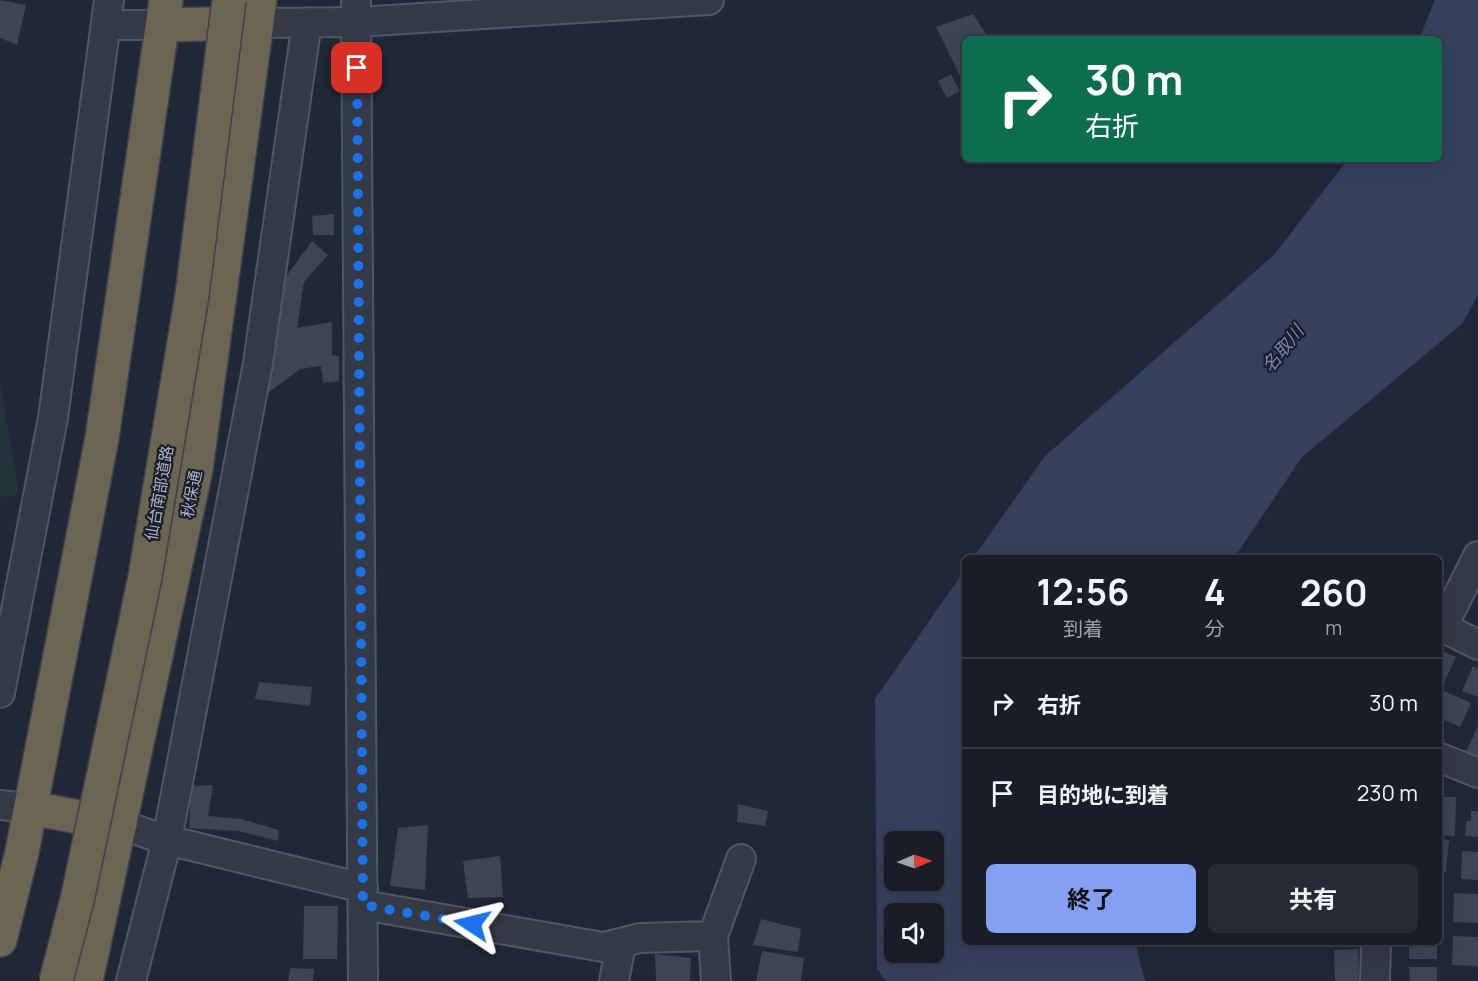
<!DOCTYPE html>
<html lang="ja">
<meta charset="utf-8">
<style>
body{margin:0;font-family:Manrope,"Noto Sans JP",sans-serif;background:#252a34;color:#f1f3f6;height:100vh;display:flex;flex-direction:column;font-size:22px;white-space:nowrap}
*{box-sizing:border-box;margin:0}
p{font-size:20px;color:#9fa2a8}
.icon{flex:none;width:33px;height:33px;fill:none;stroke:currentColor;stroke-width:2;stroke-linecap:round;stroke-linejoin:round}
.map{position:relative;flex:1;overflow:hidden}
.side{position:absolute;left:962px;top:555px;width:480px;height:390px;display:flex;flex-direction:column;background:#181d28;border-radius:9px;box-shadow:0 6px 24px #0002,0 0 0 2px #363b45}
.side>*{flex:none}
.guide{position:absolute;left:962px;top:36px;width:480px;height:126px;border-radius:9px;box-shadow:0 6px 24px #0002,0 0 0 2px #363b45;background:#0b6e4f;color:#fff;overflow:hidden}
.needle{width:39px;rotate:88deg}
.buttons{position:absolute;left:884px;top:831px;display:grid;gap:12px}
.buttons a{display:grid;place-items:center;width:60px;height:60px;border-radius:9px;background:#181d28;box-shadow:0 6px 24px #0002,0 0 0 2px #363b45;font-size:30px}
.pin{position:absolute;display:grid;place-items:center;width:51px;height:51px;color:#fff;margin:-26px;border-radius:12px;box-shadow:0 3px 9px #0006}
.me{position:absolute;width:66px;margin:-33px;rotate:280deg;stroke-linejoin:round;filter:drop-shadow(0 0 4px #0008)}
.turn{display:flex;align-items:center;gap:21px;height:126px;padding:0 24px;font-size:27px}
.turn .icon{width:78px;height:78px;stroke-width:2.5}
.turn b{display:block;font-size:42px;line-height:51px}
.eta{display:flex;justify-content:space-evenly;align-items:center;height:102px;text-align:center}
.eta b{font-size:36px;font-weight:700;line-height:42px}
.cta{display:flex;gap:12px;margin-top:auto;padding:12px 24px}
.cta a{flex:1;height:69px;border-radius:9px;background:#83a0f3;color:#111;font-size:24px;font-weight:700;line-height:69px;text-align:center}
.cta a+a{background:#252a34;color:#f1f3f6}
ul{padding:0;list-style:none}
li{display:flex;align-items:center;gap:18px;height:90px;padding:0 24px;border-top:2px solid #363b45}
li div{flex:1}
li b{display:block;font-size:22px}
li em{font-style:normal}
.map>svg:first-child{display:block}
.green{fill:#233438}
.water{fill:#35405d;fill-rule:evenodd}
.building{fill:#3d4456}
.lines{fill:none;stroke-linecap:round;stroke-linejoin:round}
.minor-casing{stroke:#515664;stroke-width:32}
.highway-casing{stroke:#3e4351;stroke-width:36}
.minor{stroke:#343946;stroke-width:28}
.highway{stroke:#6c6551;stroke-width:33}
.highway-bridge-casing{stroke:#3e4351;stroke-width:36;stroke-linecap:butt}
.highway-bridge{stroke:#6c6551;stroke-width:33}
.route{stroke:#1a73e8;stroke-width:10;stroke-dasharray:0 18}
.labels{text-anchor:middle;stroke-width:4.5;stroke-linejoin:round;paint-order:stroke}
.street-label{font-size:16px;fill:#aeb3c3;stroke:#191e2b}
.water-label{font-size:18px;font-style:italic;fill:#7786ab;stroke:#191e2b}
</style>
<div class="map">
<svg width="1478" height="981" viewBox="0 0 1478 981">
<rect width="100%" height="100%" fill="#202736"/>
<!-- green -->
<path class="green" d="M0,383l19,112 -19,2z"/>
<!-- water -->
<path class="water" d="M1435,0h43v295l-16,29 -160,133 -68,101h-261l72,-102 229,-201 74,-96h90v-120h-19z
M964,571v371h171l10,39h-259l-9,-13 -2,-269zM894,842h39v38h-39zM894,914h39v38h-39z"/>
<!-- building -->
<path class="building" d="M0,0l26,5 -9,40 -17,-7z
M973,14l16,25h-25v45l-28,-57z
M951,74l9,17 -13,7 -9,-17z
M334,214v21h-21l-1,-19z
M312,241l16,14 -24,27 -7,46 35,-6v33l7,1v25l-16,2 -2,-17 -21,3 -32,24 12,-108z
M1438,649l18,8 -12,26 -6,-3z
M1473,666l5,3v28l-16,-6z
M259,682l53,5 -2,19 -55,-7z
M1442,690l29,13 -11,24 -22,-10v-19z
M1478,726v32l-12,-6z
M213,785l-5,31 33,3 38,11 -1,11 -40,-10 -49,-3 2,-42z
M1438,797h18l-1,39 -17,-1z
M738,804l30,7 -3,15 -28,-4z
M1471,811h7v26l-13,-1 1,-15h5z
M428,825l-3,65 -35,-4 8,-58z
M1438,839l11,1 -3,32h-8z
M1462,851l16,1v28l-17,-1z
M500,856l3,41 -35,1 -5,-37z
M1454,893l24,1v29l-25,-1z
M304,906h34l-1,53h-34z
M761,919l40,10 -3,23 -45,-7z
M1453,936l25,1v29l-26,-1z
M1409,942h28v17h-28z
M1358,949l1,32h-24l-1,-31z
M762,951l42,7 -3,23h-45z
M655,954l36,4 -1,23h-34z
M1409,967h28v14h-27z
M290,968l24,1 -1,12h-25z"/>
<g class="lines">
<!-- minor casing -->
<g class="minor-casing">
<path id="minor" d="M356,0l7,981
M258,23l99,-1 352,-22
M107,25h56
M1478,556l-34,68 2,5 32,16
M0,693l53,-275 56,-418
M1438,757l40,16
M0,805l31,3
M121,825l46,15 196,48
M363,905l257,45 -6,31
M713,936l28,-77
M604,947l36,-9 73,-2 3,45
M131,981l36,-141 91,-477 49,-341
M1375,981l1,-39"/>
</g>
<!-- highway casing -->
<g class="highway-casing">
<path id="highway" d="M163,25l92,-2
M31,808l89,17
M0,940l22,-88 80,-414 64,-438
M86,981l110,-512 64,-469"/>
</g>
<!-- minor -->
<use href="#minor" class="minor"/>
<!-- highway -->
<use href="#highway" class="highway"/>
<!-- highway-bridge casing -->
<g class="highway-bridge-casing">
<path id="highway-bridge" d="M56,981l22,-85 67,-319 47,-282 37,-295"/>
</g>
<!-- highway-bridge -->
<use href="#highway-bridge" class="highway-bridge"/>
</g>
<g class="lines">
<!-- route -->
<path class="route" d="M357,68l6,837 109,19"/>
</g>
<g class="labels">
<!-- street labels -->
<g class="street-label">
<text transform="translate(159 493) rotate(-80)" y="6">仙台南部道路</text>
<text transform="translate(191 494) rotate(-79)" y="6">秋保通</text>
</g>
<!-- water labels -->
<g class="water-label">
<text transform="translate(1283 349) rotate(-51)" y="6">名取川</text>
</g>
</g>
</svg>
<div class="buttons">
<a><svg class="needle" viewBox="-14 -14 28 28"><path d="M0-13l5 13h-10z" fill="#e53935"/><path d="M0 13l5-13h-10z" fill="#9fa2a8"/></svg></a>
<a><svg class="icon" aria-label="sound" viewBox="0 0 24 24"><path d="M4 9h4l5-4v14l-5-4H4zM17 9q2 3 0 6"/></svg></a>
</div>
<div class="pin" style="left:357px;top:68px;background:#d93025"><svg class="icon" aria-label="arrive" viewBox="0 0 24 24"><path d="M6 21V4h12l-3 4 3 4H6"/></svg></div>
<svg class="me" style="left:472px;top:924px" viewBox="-20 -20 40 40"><path d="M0-17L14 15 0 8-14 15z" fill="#1a73e8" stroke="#fff" stroke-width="4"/></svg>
<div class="guide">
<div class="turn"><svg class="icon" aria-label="right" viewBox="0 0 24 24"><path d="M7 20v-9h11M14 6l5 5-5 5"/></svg><div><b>30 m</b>右折</div></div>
</div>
<section class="side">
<div class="eta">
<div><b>12:56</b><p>到着</p></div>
<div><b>4</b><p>分</p></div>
<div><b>260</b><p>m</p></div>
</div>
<ul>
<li><svg class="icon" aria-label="right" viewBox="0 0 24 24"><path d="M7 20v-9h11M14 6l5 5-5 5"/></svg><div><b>右折</b></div><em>30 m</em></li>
<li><svg class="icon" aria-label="arrive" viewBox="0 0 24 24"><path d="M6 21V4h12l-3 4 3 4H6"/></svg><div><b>目的地に到着</b></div><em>230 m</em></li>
</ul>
<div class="cta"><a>終了</a><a>共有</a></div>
</section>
</div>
